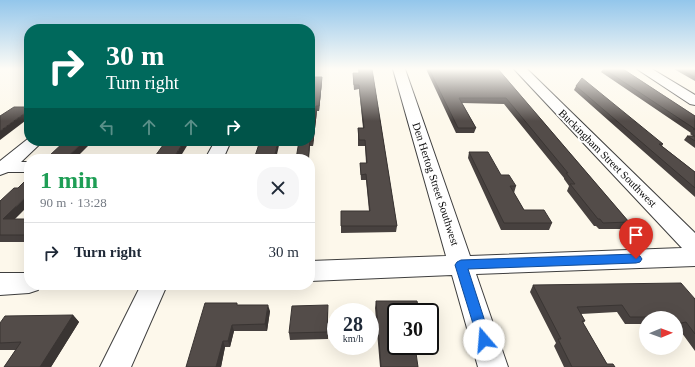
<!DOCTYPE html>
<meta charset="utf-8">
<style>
body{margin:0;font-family:Georgia,serif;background:#f6f6f7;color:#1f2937;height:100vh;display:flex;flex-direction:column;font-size:15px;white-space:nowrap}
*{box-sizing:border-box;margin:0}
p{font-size:13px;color:#747a83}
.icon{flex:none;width:22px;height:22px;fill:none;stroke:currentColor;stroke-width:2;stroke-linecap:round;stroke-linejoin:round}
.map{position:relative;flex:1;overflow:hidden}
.side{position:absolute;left:24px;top:154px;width:291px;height:136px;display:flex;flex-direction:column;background:#fff;border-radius:16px;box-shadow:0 4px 16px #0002}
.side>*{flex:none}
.banner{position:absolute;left:24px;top:24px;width:291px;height:122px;border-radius:16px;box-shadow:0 4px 16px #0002;background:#00695c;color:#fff;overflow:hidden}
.needle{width:26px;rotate:89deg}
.fabs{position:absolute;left:639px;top:311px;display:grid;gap:8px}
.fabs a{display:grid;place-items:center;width:44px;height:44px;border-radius:50%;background:#fff;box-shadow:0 4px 16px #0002;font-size:20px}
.speed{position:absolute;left:327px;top:303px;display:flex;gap:8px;font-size:20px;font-weight:700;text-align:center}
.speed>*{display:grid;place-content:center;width:52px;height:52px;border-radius:50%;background:#fff;box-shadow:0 4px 16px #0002;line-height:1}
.speed small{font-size:10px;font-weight:400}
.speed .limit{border:2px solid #111;border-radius:6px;background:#fff;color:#111}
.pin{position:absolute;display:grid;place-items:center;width:34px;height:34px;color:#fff;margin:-41px -17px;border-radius:50% 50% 50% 0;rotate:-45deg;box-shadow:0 0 4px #0007}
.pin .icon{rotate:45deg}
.me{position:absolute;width:44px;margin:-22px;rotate:342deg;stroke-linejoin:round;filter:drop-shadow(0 0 3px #0008)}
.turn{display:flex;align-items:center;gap:14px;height:84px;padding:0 16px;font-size:18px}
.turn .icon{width:52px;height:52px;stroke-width:2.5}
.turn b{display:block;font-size:28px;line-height:34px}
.lanes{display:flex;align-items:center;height:38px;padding:0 16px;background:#0003;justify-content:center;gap:20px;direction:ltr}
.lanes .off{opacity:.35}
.round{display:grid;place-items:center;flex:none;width:42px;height:42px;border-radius:16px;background:#f6f6f7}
.overview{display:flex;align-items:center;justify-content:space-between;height:68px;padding:0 16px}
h1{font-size:24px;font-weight:700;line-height:30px;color:#1e9e55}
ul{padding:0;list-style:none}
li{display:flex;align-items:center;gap:12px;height:60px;padding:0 16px;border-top:1px solid #e0e1e3}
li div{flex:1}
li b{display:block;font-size:15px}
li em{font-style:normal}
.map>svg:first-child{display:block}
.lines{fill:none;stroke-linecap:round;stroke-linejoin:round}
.minor-casing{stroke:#3e3e3e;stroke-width:2}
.minor{fill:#fff;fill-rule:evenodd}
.wall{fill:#47413f}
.shaded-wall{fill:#3a3533}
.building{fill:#534c49;stroke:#3a3533}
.route{fill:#1a73e8;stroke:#114b97}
.labels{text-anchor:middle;stroke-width:4;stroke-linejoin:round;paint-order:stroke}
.street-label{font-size:11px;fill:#0b0b0b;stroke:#fff}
</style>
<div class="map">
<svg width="695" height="367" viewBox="0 0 695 367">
<rect width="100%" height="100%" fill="#fdf8eb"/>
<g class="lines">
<!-- minor casing -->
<g class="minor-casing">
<path id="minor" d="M393,69h12l65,187 212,-8 -168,-179h13l168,164v33l-219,8 32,93h-30l-26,-92 -142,6v-20l136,-5z
M637,69h15l43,26v10l-5,-1z
M29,138v3h14l-22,21h8v10h-21l-8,3v-14z
M215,141h16l-8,18h-18z
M0,273h29v12h12l-3,5 -9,3 -29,2z
M141,285h26l-36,82h-31z"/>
</g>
<!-- minor -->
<use href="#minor" class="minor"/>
</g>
<!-- wall -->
<path class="wall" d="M358,69h14l25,157 -1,6 -55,1v-22h28l-3,-31h-5l-1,-17h6l-1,-17h-7v-18h5l-4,-39 -5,1 -1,-13v-4h6z
M426,69h72l131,153 -4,7h-26l-3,-3h-2l-27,-35 2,-5 -5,-7v-1l-60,-74 -42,-1 14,25 -2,5h-18z
M603,69h20l72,47v32l-11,-8 3,-4h6l-3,-2 1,-1 -90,-61z
M674,69h21v12z
M322,77v4l-3,30h-2l-4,35h-3l-11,-5z
M576,86l87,58 -1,2 33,26v25l-121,-107z
M469,152l47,34 -2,7 10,17 28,13 -3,7h-48l-33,-72z
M18,188l-3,31h14v23h-29v-41z
M533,285l162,14v52l-16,-22h-3v-11h-30v6h-21l-8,-12 -36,2 4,7 -2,2 24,41 8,3h-51l-10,-21 2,-3 -26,-51z
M376,301l20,11 22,55h-38l-5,-59z
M238,305l32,6 -3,20h-33l-4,16h-5l-4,20h-35z
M328,312v27l-38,1 -1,-7z
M73,315l6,7 -28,45h-47l12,-17h-16v-27z"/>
<!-- shaded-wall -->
<path class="shaded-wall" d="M322,77v4l-3,30v-5z
M316,106l1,5 -4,35v-5z
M29,110v8l-29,22v-9z
M84,141h9l-18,18h-10z
M184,141h6l-11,18h-6z
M278,141h2l-4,18h-2z
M310,141v5l-1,13h-1z
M29,194v11l-21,21 -5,-7z
M29,231v9l-4,-5z
M268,305l2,6 -3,20 -2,-7z
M328,305v34l-1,-7z
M73,315l6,7 -28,45h-11z
M232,325l2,6 -4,16 -2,-6z
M223,341l2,6 -4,20h-5z"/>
<!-- building -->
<path class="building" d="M359,69h13l25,157h-56v-15h29l-4,-37 -5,1 -1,-12h7l-2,-23h-6l-1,-12h6l-5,-43h-5l-1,-12h6z
M429,69h69l131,153 -26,1 -3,-4h-2l-28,-35h5l-9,-11h2l-62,-75h-47l17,30h-18z
M604,69h19l72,47v14l-2,-1h2z
M680,69h15v8z
M310,77h12l-3,29h-3l-3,35h-3z
M582,78l81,66h-4l36,28v16l-119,-102z
M14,107h15v3l-29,21v-15z
M687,136h8v5z
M65,141h19l-19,18h-16l3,-3h-3z
M166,141h18l-11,18h-20z
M260,141h18l-4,18h-20z
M299,141h11l-2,18h-12z
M469,152h19l13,23h8l7,11h-6l14,24h20l8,13h-48z
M29,177v17l-26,25h26v12l-4,4h-25v-34l14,-13h4z
M681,283l14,16v35l-9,-12 -5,1 -5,-6h-46l-8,-12 -45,2 8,14h-3l25,43h6l2,3h-43l-14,-28h3l-28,-54z
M376,301h41l2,11h-23v34h19l3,21h-37z
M205,303h32v2h31l-3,19 -33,1 -4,16h-5l-7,26h-30z
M328,305l-1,27 -38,1 3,-27z
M73,315l-33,52h-36l17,-25 -21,1v-20l5,-7z"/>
<!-- sky -->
<linearGradient id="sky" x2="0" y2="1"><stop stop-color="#93c6eb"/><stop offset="0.57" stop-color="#fefcf6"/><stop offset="1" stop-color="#fefcf6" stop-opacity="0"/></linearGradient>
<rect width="695" height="121" fill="url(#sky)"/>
<!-- route -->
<path class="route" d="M636,254l4,2 2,3 -2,3 -4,1 -168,6 23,71 -2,4 -5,2 -4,-2 -2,-4 -23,-75 2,-3 4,-2z"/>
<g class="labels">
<!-- street labels -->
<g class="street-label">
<text transform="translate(608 158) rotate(45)" y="4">Buckingham Street Southwest</text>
<text transform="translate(436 184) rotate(72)" y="4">Den Hertog Street Southwest</text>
</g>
</g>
</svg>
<div class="fabs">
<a><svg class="needle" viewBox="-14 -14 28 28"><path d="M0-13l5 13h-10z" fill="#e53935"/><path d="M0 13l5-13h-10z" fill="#747a83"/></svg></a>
</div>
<div class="speed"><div>28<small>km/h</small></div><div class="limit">30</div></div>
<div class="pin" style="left:636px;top:259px;background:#d93025"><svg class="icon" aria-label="arrive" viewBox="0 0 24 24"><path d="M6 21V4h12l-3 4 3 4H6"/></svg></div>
<svg class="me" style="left:484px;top:340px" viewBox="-20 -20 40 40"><circle r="19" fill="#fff"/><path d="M0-13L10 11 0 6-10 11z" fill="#1a73e8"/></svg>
<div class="banner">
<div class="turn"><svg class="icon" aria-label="right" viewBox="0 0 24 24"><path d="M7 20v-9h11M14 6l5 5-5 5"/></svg><div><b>30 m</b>Turn right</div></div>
<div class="lanes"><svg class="icon off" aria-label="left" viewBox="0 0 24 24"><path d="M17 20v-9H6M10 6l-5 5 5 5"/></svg><svg class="icon off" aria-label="ahead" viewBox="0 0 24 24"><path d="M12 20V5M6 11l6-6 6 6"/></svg><svg class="icon off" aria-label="ahead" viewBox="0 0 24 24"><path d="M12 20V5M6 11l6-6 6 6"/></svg><svg class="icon" aria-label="right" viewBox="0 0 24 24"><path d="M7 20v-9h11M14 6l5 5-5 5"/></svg></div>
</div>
<section class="side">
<div class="overview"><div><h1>1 min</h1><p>90 m · 13:28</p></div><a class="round"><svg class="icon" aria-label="close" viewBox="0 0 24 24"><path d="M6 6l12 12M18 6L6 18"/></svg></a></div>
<ul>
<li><svg class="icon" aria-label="right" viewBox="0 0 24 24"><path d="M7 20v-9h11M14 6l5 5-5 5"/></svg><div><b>Turn right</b></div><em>30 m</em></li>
</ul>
</section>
</div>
